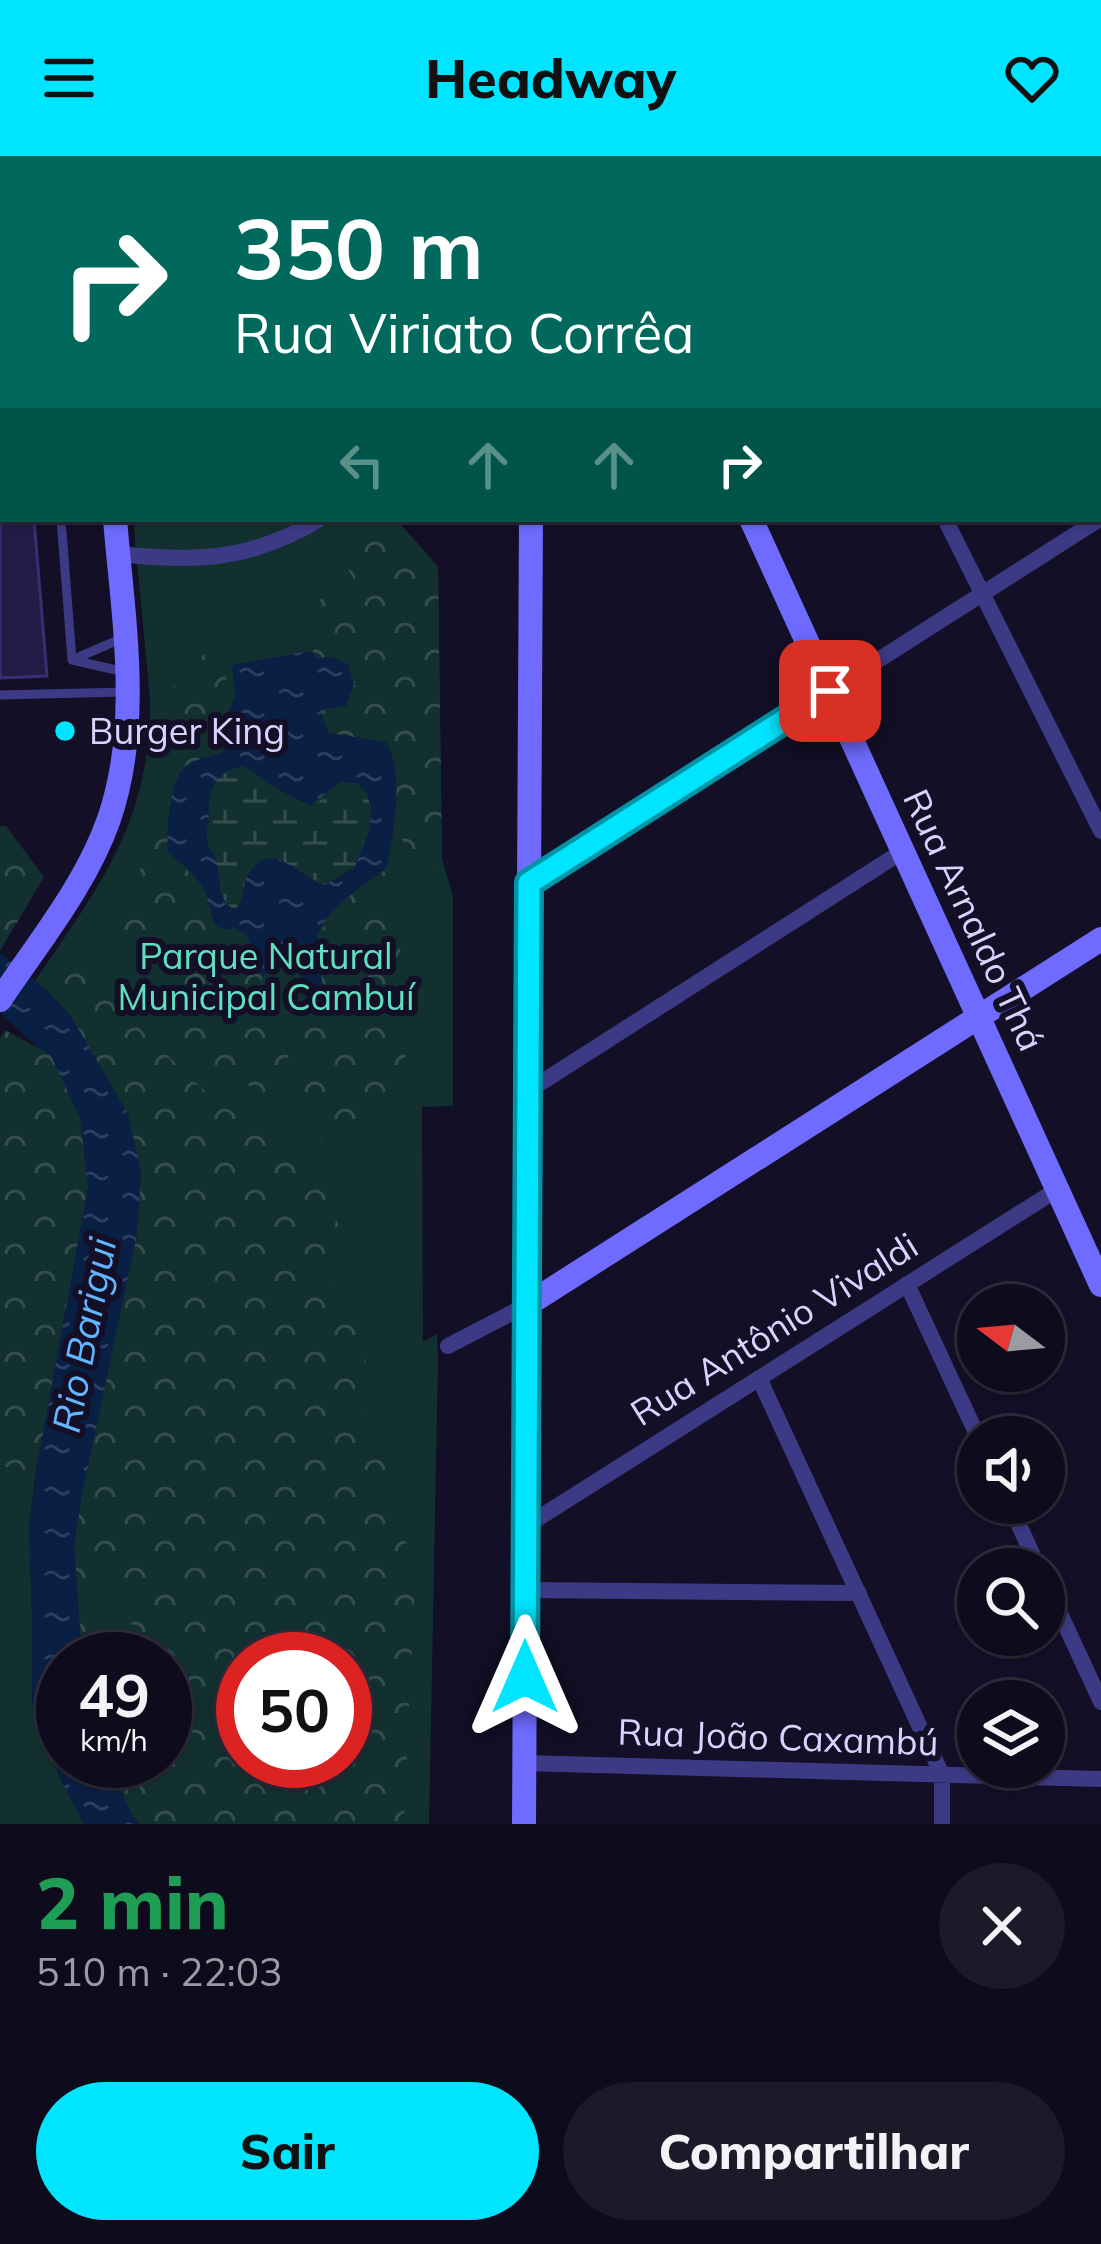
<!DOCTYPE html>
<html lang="pt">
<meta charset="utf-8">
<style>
body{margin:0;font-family:Mulish,sans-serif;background:#1c1929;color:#f1f3f6;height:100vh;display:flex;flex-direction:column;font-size:45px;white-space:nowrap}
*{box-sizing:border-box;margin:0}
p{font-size:39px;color:#9b9ba3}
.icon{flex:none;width:66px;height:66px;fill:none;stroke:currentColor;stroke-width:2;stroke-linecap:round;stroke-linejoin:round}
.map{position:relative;height:1668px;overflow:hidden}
.sheet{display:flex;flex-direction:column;background:#0e0b1c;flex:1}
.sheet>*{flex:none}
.hud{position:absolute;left:0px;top:0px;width:1101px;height:366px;box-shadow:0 3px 9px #0004,0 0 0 3px #2e2b3b;background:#00695c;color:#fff;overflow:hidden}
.needle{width:78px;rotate:286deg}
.tools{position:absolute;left:957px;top:1128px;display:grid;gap:24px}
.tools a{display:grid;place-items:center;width:108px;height:108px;border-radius:50%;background:#0e0b1c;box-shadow:0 3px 9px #0004,0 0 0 3px #2e2b3b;font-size:60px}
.speed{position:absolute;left:36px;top:1476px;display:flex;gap:24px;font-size:60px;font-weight:700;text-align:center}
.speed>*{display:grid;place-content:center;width:156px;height:156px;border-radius:50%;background:#0e0b1c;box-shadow:0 3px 9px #0004,0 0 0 3px #2e2b3b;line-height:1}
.speed small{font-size:30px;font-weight:400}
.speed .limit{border:18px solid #d22;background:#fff;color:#111}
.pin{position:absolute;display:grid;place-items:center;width:102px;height:102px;color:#fff;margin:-51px;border-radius:24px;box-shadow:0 6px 18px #0006}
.me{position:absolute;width:132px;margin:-66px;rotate:0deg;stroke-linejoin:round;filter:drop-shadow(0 0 9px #0008)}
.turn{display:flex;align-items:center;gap:42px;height:252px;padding:0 36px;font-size:54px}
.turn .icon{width:156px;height:156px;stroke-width:2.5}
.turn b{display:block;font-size:84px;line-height:102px}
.lanes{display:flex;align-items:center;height:114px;padding:0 36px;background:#0003;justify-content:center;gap:60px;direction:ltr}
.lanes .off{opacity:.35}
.round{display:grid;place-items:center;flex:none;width:126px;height:126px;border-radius:63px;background:#1c1929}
.summary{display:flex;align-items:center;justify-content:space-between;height:204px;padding:0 36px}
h1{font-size:72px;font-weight:800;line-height:90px;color:#1e9e55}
.primary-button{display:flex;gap:24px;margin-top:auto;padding:24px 36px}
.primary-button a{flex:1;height:138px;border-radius:72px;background:#00e5ff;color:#111;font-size:48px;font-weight:800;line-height:138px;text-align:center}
.primary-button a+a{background:#1c1929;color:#f1f3f6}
header{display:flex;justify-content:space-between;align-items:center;height:156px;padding:0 36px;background:#00e5ff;color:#111;font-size:54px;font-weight:800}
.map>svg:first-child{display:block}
.green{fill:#12302f;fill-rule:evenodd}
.forest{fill:url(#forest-crowns);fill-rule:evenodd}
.wetland{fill:url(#wetland-marsh)}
.water{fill:url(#water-ripples);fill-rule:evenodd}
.building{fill:#241b47;stroke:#3b2d73;stroke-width:3}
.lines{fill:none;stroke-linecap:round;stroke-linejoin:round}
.lane{stroke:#3d3a85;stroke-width:9}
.street{stroke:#3d3a85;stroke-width:16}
.secondary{stroke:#6f6bff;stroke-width:24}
.route-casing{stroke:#0095a6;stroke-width:30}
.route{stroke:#00e5ff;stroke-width:21}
.poi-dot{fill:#00e5ff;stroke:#130f26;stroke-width:4.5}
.labels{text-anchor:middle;stroke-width:12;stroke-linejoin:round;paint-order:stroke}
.poi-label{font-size:36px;fill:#d9d4ff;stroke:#130f26;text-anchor:start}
.street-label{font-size:36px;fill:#d9d4ff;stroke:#130f26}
.park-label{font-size:36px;fill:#5fe0c0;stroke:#130f26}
.water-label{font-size:39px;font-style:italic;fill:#62b6ff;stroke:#130f26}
</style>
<header><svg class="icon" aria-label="menu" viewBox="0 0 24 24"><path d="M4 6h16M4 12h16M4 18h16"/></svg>Headway<svg class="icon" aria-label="heart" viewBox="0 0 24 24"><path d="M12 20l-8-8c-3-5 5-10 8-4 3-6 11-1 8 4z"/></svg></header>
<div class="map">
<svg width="1101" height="1668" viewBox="0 0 1101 1668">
<defs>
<pattern id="forest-crowns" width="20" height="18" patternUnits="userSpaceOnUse" patternTransform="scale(3)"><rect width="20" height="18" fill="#12302f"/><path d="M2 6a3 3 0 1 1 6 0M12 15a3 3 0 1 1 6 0" fill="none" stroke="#344d4e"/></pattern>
<pattern id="wetland-marsh" width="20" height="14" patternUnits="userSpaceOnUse" patternTransform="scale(3)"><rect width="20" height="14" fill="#12302f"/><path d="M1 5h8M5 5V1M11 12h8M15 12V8" fill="none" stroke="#344d4e"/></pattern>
<pattern id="water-ripples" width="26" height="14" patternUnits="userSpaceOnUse" patternTransform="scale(3)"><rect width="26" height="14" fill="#0a1f44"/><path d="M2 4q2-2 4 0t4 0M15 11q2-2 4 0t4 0" fill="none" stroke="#2d3f60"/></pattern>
</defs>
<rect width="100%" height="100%" fill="#130f26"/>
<!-- green -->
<path class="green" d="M133,363h263l42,48 4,292 11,37v210l-31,1 1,235 14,-8 1,27 -9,463h-290l-32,-63h58v-102h-83l-33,-667 -14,-11c65,-96 116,-160 115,-282zM243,1503h102v102h-102z
M0,1310l36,6 -7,54 3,88v90l29,76 23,44h-84z"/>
<!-- forest -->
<path class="forest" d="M379,363h17l42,48 4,292 -8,7c-66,-27 -19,-86 -48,-124l-57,-8 -8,-20 4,-5c-3,-16 -2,-38 -9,-52 -10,-21 -14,-24 -11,-49l50,-27 -16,-27z
M203,499l12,2 20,39 -13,33 1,23c-18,9 -32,7 -45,24l-9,-4 -4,-6 6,-77c13,-11 17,-25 32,-34z
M0,670h6l38,51 -44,74z
M162,670l6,1v25l29,27 9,15 2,15 20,21 14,1 5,4 15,42 1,15 10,16 1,17 14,28 3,35 -12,14 -8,-6 -11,2c-13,-20 -23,-19 -45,-17l-15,-36 -8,-7 -12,2 -6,-8 -2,-20 -8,-13 -2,-24 4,-22 -12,-9 -19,-7 -9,6 -6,-11c6,-22 19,-20 11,-44z
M386,713l17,97 -2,11 7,69 -19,75 -14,9 -8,-3 -12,12 -32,1 -11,-11 -4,-11 -15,-124 7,-11 6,-1 8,6 5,-28 -4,-17c23,-43 34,-46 71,-74z
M71,807l137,131 27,20 17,3 11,-2 9,2 10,13 11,28 9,12 14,6 14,20 12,42 -12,8 -7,11 30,58 10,32 7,35 -6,38 4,18 19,31 5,61 14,12 10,15 -12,267h-265l-8,-11 -23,-47 -1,-5h58v-102h-41l27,-13 -19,-21 -16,-38 -13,-12h-11l-4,6v38l8,40h-14l-8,-112 7,-47 56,-266 -66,-218 -22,-24zM243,1503h102v102h-102z
M5,874l46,25 29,63 8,69 -52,285 -36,-6v-428z"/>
<!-- wetland -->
<path class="wetland" d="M243,609c27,18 43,33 74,38l24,-21 16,1 9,9 5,14 -1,22 -15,39 -29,18 -24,-10 -10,-10 -47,18 -3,20 -6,7c-21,-10 -14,-31 -20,-50 -2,-6 -7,-11 -8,-17 -3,-10 1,-19 1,-29 -1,-26 7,-43 34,-49z"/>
<!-- water -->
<path class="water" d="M311,495l6,7 14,-1 17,7 6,20 -8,22 -21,3 -4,5 8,19 57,9c18,24 8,99 0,127 -22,17 -70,44 -70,77 0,12 5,27 7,39l-3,3c-14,0 -22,-17 -32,-25l-14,2 -12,12 -15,-42 -14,-8 -5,3 -12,-4c-6,-13 -7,-26 -13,-38 -8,-14 -23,-25 -35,-36 -2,-21 1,-72 18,-86 11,-9 25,-8 37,-14l-1,-22 13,-34 -3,-31zM243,610c23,14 43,31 68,39l30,-23 16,1 9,9 5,14 -1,22 -15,39 -30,18c-25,-7 -53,-48 -76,-12 -8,13 -4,26 -13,37 -21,-9 -14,-31 -20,-50 -2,-6 -7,-11 -8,-17 -3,-10 1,-19 1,-29 -1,-26 7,-42 34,-48z
M0,796l49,40 22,24 57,98 13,58 -4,62 -56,266 -7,47 8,112h-19v102h44l24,52 8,11h-55l-23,-44 -29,-76v-90l-3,-88 9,-64 50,-275 -8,-69 -29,-62 -10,-6 -41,-37z"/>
<!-- building -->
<path class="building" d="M3,278v85h31l13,157 -47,2v-237z"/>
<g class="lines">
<!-- lane -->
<path class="lane" d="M20,3l2,-3
M0,46l3,-6
M0,65l3,3
M61,363l11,141
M72,504l53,-23
M72,504l53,12
M0,539l127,-3"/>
<!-- street -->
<path class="street" d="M667,0l1,3
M762,0l1,3
M944,0l2,3
M684,3l5,-3
M1018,3l5,-3
M1098,160l3,-2
M1098,281l3,5
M945,363l156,312
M118,398c79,8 132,7 202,-35
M529,727l572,-365
M528,935l375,-240
M907,1128l71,153
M448,1190l79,-41
M759,1222l183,397v49
M1009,1347l30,66
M526,1370l532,-337
M1044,1423l57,123
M526,1434l333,3
M525,1607l576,16"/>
<!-- secondary -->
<path class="secondary" d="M478,0l1,3
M518,0l3,3
M260,3l3,-3
M282,3l3,-3
M0,157l3,2
M751,363l350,766
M0,844c38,-57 86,-115 109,-181 33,-96 14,-201 6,-300
M527,1149l574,-366
M524,1668l7,-1305"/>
</g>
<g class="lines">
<!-- route casing -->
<g class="route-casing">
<path id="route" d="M525,1521l4,-794 301,-192"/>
</g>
<!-- route -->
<use href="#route" class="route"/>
</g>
<!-- markers -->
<circle class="poi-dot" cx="65" cy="575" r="12"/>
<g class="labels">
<!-- poi labels -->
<g class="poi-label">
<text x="89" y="588">Burger King</text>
</g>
<!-- street labels -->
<g class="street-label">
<text transform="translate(974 764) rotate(65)" y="13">Rua Arnaldo Thá</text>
<text transform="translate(774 1173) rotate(-32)" y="13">Rua Antônio Vivaldi</text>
<text transform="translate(778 1581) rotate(2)" y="13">Rua João Caxambú</text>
</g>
<!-- park labels -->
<g class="park-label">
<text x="266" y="813">Parque Natural<tspan x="266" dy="41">Municipal Cambuí</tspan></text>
</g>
<!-- water labels -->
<g class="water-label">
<text transform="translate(84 1179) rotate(-79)" y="14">Rio Barigui</text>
</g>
</g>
</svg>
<div class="tools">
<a><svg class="needle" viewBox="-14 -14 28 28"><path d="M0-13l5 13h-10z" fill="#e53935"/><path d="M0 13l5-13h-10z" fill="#9b9ba3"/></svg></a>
<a><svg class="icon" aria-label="sound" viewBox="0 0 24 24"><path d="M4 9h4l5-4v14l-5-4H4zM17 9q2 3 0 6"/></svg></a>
<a><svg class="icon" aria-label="search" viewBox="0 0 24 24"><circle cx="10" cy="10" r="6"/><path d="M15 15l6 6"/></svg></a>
<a><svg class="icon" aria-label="layers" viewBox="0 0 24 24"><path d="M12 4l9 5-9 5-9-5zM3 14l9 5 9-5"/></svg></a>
</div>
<div class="speed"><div>49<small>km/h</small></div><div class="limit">50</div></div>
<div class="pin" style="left:830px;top:535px;background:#d93025"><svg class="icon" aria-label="arrive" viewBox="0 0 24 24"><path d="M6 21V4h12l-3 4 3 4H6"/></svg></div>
<svg class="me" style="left:525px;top:1521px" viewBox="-20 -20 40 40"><path d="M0-17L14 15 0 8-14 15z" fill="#00e5ff" stroke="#fff" stroke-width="4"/></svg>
<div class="hud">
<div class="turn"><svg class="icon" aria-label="right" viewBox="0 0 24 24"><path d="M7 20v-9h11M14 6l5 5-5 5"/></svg><div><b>350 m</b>Rua Viriato Corrêa</div></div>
<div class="lanes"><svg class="icon off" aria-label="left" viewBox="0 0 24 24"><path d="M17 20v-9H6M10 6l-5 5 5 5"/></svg><svg class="icon off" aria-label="ahead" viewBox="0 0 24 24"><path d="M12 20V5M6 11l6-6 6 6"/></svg><svg class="icon off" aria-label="ahead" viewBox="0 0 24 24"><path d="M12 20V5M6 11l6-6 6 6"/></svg><svg class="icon" aria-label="right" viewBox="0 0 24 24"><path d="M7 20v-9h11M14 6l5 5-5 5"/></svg></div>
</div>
</div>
<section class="sheet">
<div class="summary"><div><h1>2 min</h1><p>510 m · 22:03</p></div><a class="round"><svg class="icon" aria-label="close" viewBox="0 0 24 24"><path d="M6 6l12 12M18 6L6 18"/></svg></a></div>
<div class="primary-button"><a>Sair</a><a>Compartilhar</a></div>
</section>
